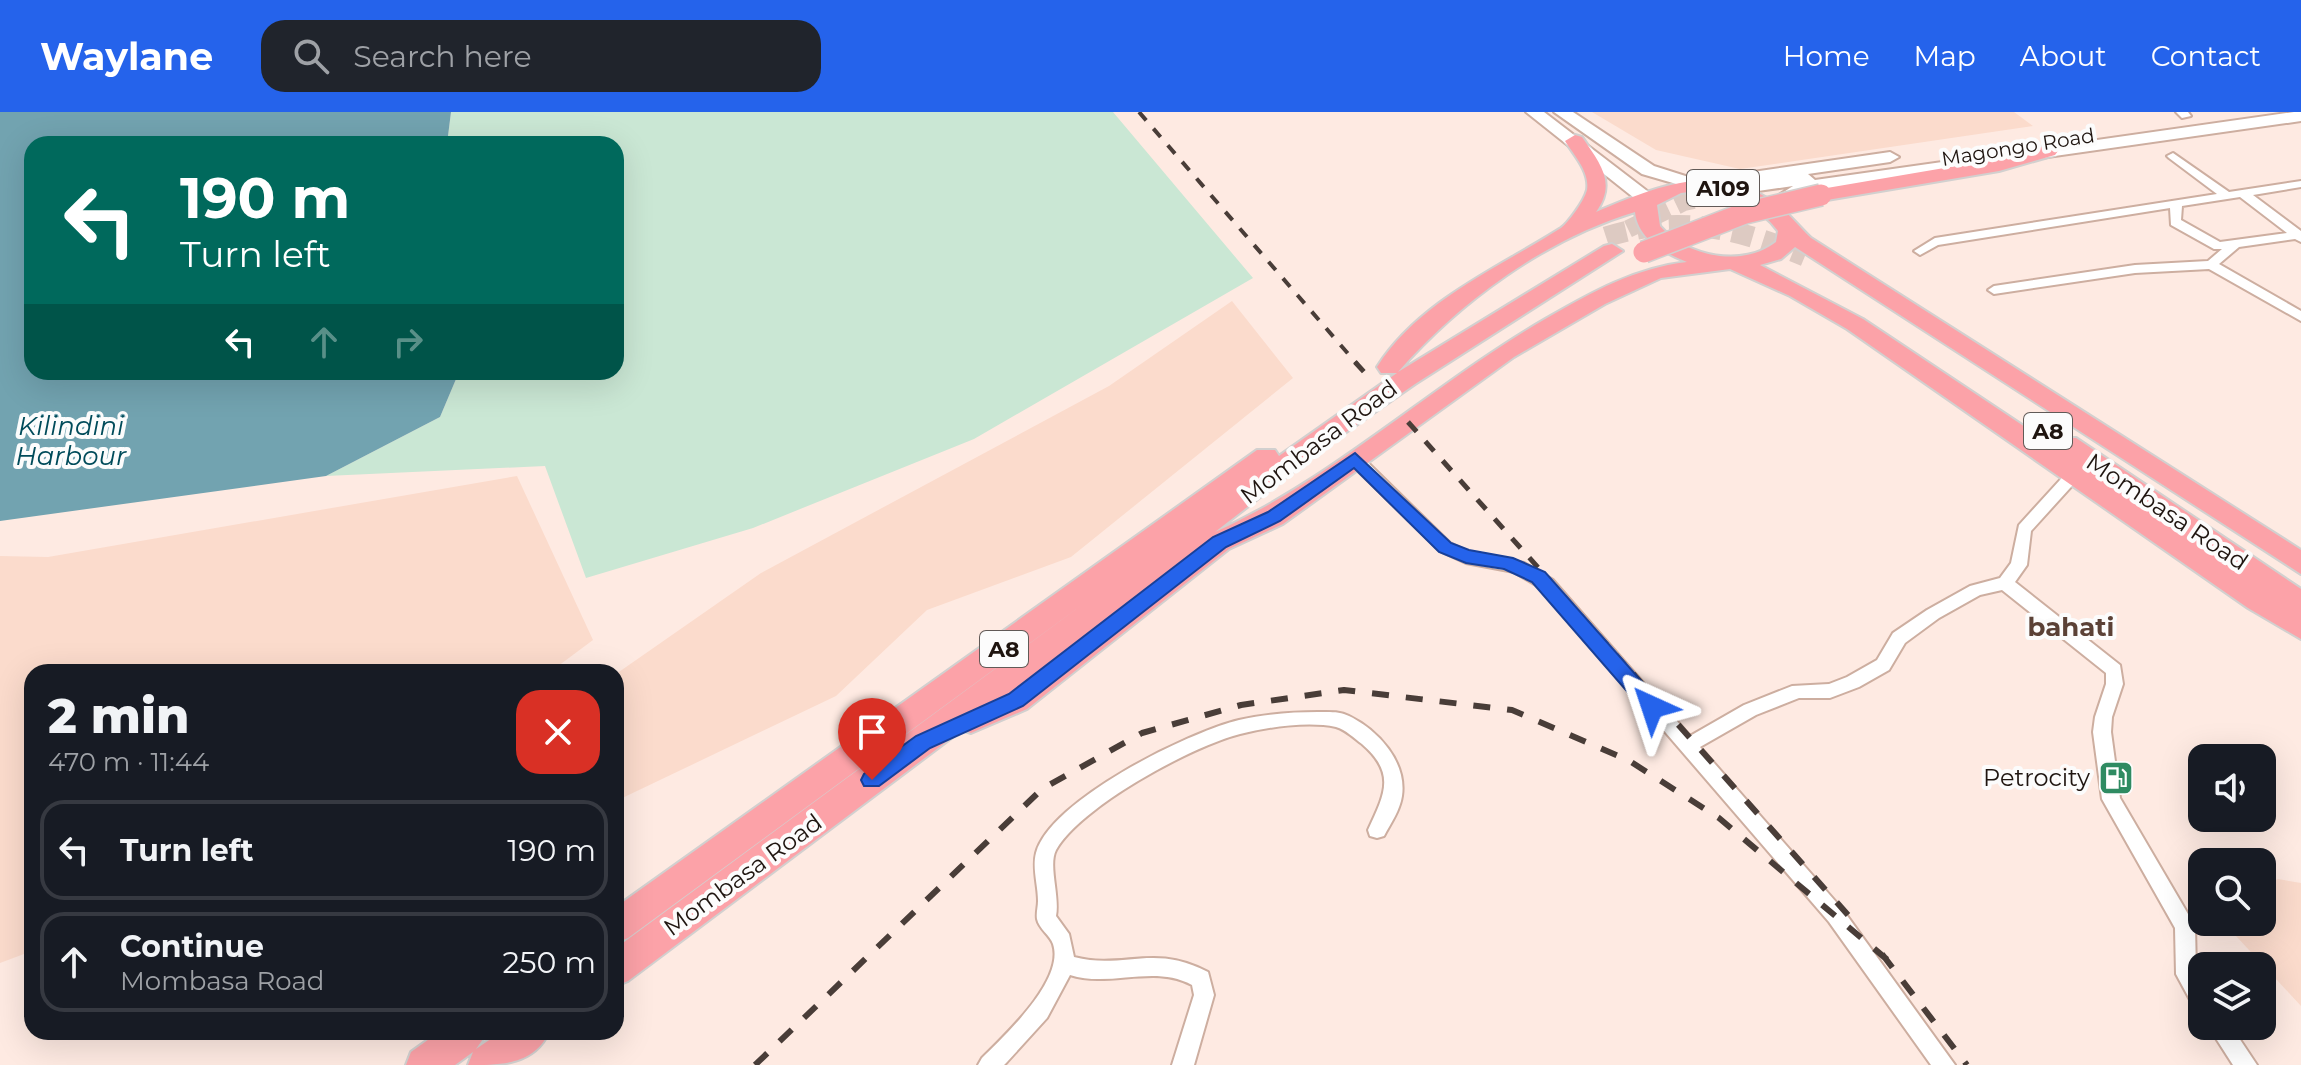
<!DOCTYPE html>
<meta charset="utf-8">
<style>
body{margin:0;font-family:Montserrat,sans-serif;background:#20242c;color:#f1f3f6;height:100vh;display:flex;flex-direction:column;font-size:30px;white-space:nowrap}
*{box-sizing:border-box;margin:0}
p{font-size:26px;color:#9ea1a6}
.icon{flex:none;width:44px;height:44px;fill:none;stroke:currentColor;stroke-width:2;stroke-linecap:round;stroke-linejoin:round}
.map{position:relative;flex:1;overflow:hidden}
.panel{position:absolute;left:24px;top:552px;width:600px;height:376px;display:flex;flex-direction:column;background:#171b24;border-radius:24px;box-shadow:0 8px 32px #0002}
.panel>*{flex:none}
.guide{position:absolute;left:24px;top:24px;width:600px;height:244px;border-radius:24px;box-shadow:0 8px 32px #0002;background:#00695c;color:#fff;overflow:hidden}
.buttons{position:absolute;left:2188px;top:632px;display:grid;gap:16px}
.buttons a{display:grid;place-items:center;width:88px;height:88px;border-radius:16px;background:#171b24;box-shadow:0 8px 32px #0002;font-size:40px}
.pin{position:absolute;display:grid;place-items:center;width:68px;height:68px;color:#fff;margin:-82px -34px;border-radius:50% 50% 50% 0;rotate:-45deg;box-shadow:0 0 8px #0007}
.pin .icon{rotate:45deg}
.me{position:absolute;width:88px;margin:-44px;rotate:318deg;stroke-linejoin:round;filter:drop-shadow(0 0 6px #0008)}
.turn{display:flex;align-items:center;gap:28px;height:168px;padding:0 24px;font-size:36px}
.turn .icon{width:104px;height:104px;stroke-width:2.5}
.turn b{display:block;font-size:56px;line-height:68px}
.lanes{display:flex;align-items:center;height:76px;padding:0 24px;background:#0003;justify-content:center;gap:40px;direction:ltr}
.lanes .off{opacity:.35}
.round{display:grid;place-items:center;flex:none;width:84px;height:84px;border-radius:24px;background:#20242c}
.headline{display:flex;align-items:center;justify-content:space-between;height:136px;padding:0 24px}
h1{font-size:48px;font-weight:800;line-height:60px}
ul{padding:0;list-style:none}
li{display:flex;align-items:center;gap:24px;height:100px;margin:0 16px 12px;padding:0 8px;border:4px solid #363941;border-radius:24px}
li div{flex:1}
li b{display:block;font-size:30px}
li em{font-style:normal}
header{display:flex;align-items:center;gap:48px;box-sizing:border-box;height:112px;padding:0 40px;background:#2563eb;color:#fff}
header strong{font-size:38px}
nav{display:flex;gap:44px;margin-inline-start:auto;font-size:28px}
.search{width:560px;height:72px;background:#20242c;display:flex;align-items:center;gap:20px;box-sizing:border-box;padding:0 28px;border-radius:24px;color:#9ea1a6;font-size:30px}
.map>svg:first-child{display:block}
.built{fill:#fbdbcc}
.green{fill:#cae7d4}
.water{fill:#72a3b0}
.lines{fill:none;stroke-linecap:round;stroke-linejoin:round}
.secondary-tunnel{stroke:#ddcac2;stroke-width:18;stroke-dasharray:18 9;stroke-linecap:butt}
.trunk-tunnel{stroke:#ddcac2;stroke-width:21;stroke-dasharray:21 11;stroke-linecap:butt}
.minor-casing{stroke:#cdaea0;stroke-width:4}
.secondary-casing{stroke:#cdaea0;stroke-width:4}
.trunk-casing{stroke:#d2d0cf;stroke-width:4}
.minor{fill:#fff;fill-rule:evenodd}
.secondary{fill:#fff;fill-rule:evenodd}
.trunk{fill:#fca2a8;fill-rule:evenodd}
.rail-far2{stroke:#493d38;stroke-width:4;stroke-dasharray:11 11;stroke-linecap:butt}
.rail-far1{stroke:#493d38;stroke-width:5;stroke-dasharray:13 13;stroke-linecap:butt}
.rail{stroke:#493d38;stroke-width:6;stroke-dasharray:17 17;stroke-linecap:butt}
.trunk-bridge-casing{stroke:#d2d0cf;stroke-width:24;stroke-linecap:butt}
.trunk-bridge{stroke:#fca2a8;stroke-width:21}
.route{fill:#2563eb;stroke:#184099;stroke-width:2}
.labels{text-anchor:middle;stroke-width:8;stroke-linejoin:round;paint-order:stroke}
.far-street-label{font-size:20px;fill:#1f1510;stroke:#fcfcfc}
.shield{fill:#fcfcfc;stroke:#615a57;stroke-width:2}
.shield-label{font-size:22px;font-weight:bold;fill:#1f1510}
.street-label{font-size:24px;fill:#1f1510;stroke:#fcfcfc}
.poi-label{font-size:24px;fill:#1f1510;stroke:#fcfcfc;text-anchor:end}
.water-label{font-size:26px;font-style:italic;fill:#004b5a;stroke:#fcfcfc}
.neighbourhood-label{font-size:26px;font-weight:bold;fill:#5b4136;stroke:#fcfcfc}
</style>
<header>
<strong>Waylane</strong>
<div class="search"><svg class="icon" aria-label="search" viewBox="0 0 24 24"><circle cx="10" cy="10" r="6"/><path d="M15 15l6 6"/></svg>Search here</div>
<nav><a>Home</a><a>Map</a><a>About</a><a>Contact</a></nav>
</header>
<div class="map">
<svg width="2301" height="953" viewBox="0 0 2301 953">
<rect width="100%" height="100%" fill="#feeae2"/>
<!-- built -->
<path class="built" d="M1592,0h422l19,14 -293,43 -84,-19z
M1232,189l61,77 -222,179 -144,53 -91,86 -220,105v-127l145,-101 348,-187z
M517,364l76,164 -43,32h-518v279l-32,12v-407l48,1z
M2278,767l23,4v123l-78,-84h39v-35z"/>
<!-- green -->
<path class="green" d="M451,0h662l140,166 -279,161 -221,89 -167,50 -41,-112 -219,10 114,-59 19,-45h157v-228h-169z"/>
<!-- water -->
<path class="water" d="M0,0h451l-4,32h-415v228h427l-19,45 -114,59 -326,45z"/>
<g class="lines">
<!-- secondary-tunnel -->
<path class="secondary-tunnel" d="M1628,117l56,-27 74,-16"/>
<!-- trunk-tunnel -->
<path class="trunk-tunnel" d="M1606,125c71,-23 132,-9 199,19"/>
<!-- minor casing -->
<g class="minor-casing">
<path id="minor" d="M2176,0h12l3,4 -9,2z
M2173,41l56,39 72,-11v6l-48,8 48,36v11l-6,-3 -56,8 -20,17 82,47v10l-92,-52 -74,4 -141,21 -6,-4 6,-4 141,-21 73,-4 14,-12h-8l-43,-24 -1,-17 -232,37 -18,10 -6,-4 21,-13 282,-44 -48,-36 -2,-2zM2240,85l47,36 -67,9 -39,-22 1,-14z
M1355,342l5,1 90,88 19,9 55,11 29,17 137,156 54,-31 48,-19 37,-2 18,-7 30,-17 16,-27 34,-23 43,-24 30,-8 11,-15 8,-38 51,-56h10l2,4 -2,4 -49,54 -4,34 -12,17 105,83 3,19 -11,33 -1,15 9,66 75,128 1,46 6,10v30l-7,-3 -19,-35 -1,-46 -73,-129 -9,-67 2,-15 11,-33v-11l-104,-83 -22,5 -41,23 -34,25 -16,27 -30,17 -29,11h-31l-43,17 -56,32 143,163 112,155h-24l-102,-143 -288,-334 -27,-16 -48,-9 -26,-12 -90,-88 -2,-4 2,-4z
M1318,600c10,0 22,-1 31,4 29,14 58,46 53,80 -2,14 -11,27 -18,40l-7,2 -7,-2 -2,-6c16,-35 29,-56 -6,-86 -8,-6 -16,-14 -26,-17 -28,-6 -68,0 -96,7 -48,12 -160,73 -184,116 -8,15 4,47 0,66l13,18 5,23c50,13 79,-14 134,15l6,23 -20,70h-22l22,-70 -2,-10c-38,-21 -82,3 -122,-10l-23,43 -40,44 -3,3h-26l4,-7c23,-23 83,-78 71,-114 -3,-9 -14,-15 -16,-25 -1,-6 1,-12 1,-18 0,-16 -6,-33 -2,-48 14,-53 153,-121 203,-133 26,-6 53,-8 79,-8z
M2208,914h23l26,39h-24z"/>
</g>
<!-- secondary casing -->
<g class="secondary-casing">
<path id="secondary" d="M1526,0h18l111,85v8h-12z
M1554,0h19l81,54 44,14 192,-28 9,5 -9,5 -82,12 7,6 479,-68h7v9l-484,69 -17,6 -22,18 -9,-5 10,-14 14,-9 -35,5 -9,-5 3,-4 -55,8 -55,-16z"/>
</g>
<!-- trunk casing -->
<g class="trunk-casing">
<path id="trunk" d="M1575,23l7,2c18,26 35,46 14,75 60,-25 120,-52 180,-8 13,9 23,23 35,34l490,312v24l-506,-327 -14,12 -21,6 103,54 195,130 -4,-5 4,-6h18l225,151v50l-53,-31 -401,-279 -57,-33 -60,-27 -69,9 -56,26 -91,53 -231,167 -54,25 -202,160 -56,24 -9,-3 -334,251 -12,5v-38l474,-349 -462,339 -12,5v-36l641,-457h18l4,6 118,-83h-16l-4,-6c42,-66 121,-99 184,-139 6,-4 23,-26 26,-38 3,-18 -13,-35 -22,-49zM1697,79c33,4 61,13 81,40l-2,11c-33,26 -89,15 -116,-16l-3,-21 24,-12zM1635,100c3,27 29,41 52,50 -52,6 -95,30 -140,56 -113,65 -212,160 -332,214l111,-86 89,-62 208,-133 -11,-7 -8,2 -206,126c61,-70 147,-133 237,-160z
M2048,33l7,2 3,4 -3,4 -56,16 -178,30 -10,-6 10,-6 176,-30z
M439,920h49l-12,17 25,-17h48c-15,33 -48,33 -81,33l5,-13 -18,13h-49l5,-13z"/>
</g>
<!-- minor -->
<use href="#minor" class="minor"/>
<!-- secondary -->
<use href="#secondary" class="secondary"/>
<!-- trunk -->
<use href="#trunk" class="trunk"/>
<!-- rail-far2 -->
<path class="rail-far2" d="M1139,0l218,252"/>
<!-- rail-far1 -->
<path class="rail-far1" d="M1355,250l11,12
M1408,310l227,254"/>
<!-- rail -->
<path class="rail" d="M1633,562l215,241
M1882,842l85,111
M755,953l287,-276 100,-56 99,-28 103,-15 168,20 116,50 91,58 171,144"/>
<!-- trunk-bridge casing -->
<g class="trunk-bridge-casing">
<path id="trunk-bridge" d="M1644,140l101,-39 76,-18"/>
</g>
<!-- trunk-bridge -->
<use href="#trunk-bridge" class="trunk-bridge"/>
</g>
<!-- route -->
<path class="route" d="M1355,341l96,90 18,7 44,8 32,14 114,129 3,6 -3,5h-14l-113,-130 -28,-13 -38,-6 -27,-11 -85,-84 -74,53 -54,26 -203,159 -93,42 -51,38h-15l-3,-6 3,-6 52,-38 93,-42 204,-157 55,-25z"/>
<!-- icons -->
<defs>
<g id="fuel-square" transform="scale(1.8)"><rect x="-9" y="-9" width="18" height="18" rx="4" fill="#2f8b62" stroke="#fcfcfc"/><path d="M-5.5-6h7V0h2V4h1.3V-2.5L3-4.5l.8-.8L6-3V5H2.5V1h-1V6h-7ZM-4.2-4.7v3.2H.2V-4.7Z" fill="#fff"/></g>
</defs>
<g fill-rule="evenodd">
<use href="#fuel-square" x="2116" y="666"/>
</g>
<g class="labels">
<!-- far-street labels -->
<g class="far-street-label">
<text transform="translate(2018 35) rotate(-9)" y="7">Magongo Road</text>
</g>
<!-- shield labels -->
<g class="shield">
<rect x="1687" y="58" width="72" height="36" rx="6"/>
<rect x="2024" y="301" width="48" height="36" rx="6"/>
<rect x="980" y="519" width="48" height="36" rx="6"/>
</g>
<g class="shield-label">
<text x="1723" y="84">A109</text>
<text x="2048" y="327">A8</text>
<text x="1004" y="545">A8</text>
</g>
<!-- street labels -->
<g class="street-label">
<text transform="translate(1319 330) rotate(-37)" y="8">Mombasa Road</text>
<text transform="translate(2167 400) rotate(34)" y="8">Mombasa Road</text>
<text transform="translate(743 763) rotate(-36)" y="8">Mombasa Road</text>
</g>
<!-- poi labels -->
<g class="poi-label">
<text x="2090" y="674">Petrocity</text>
</g>
<!-- water labels -->
<g class="water-label">
<text x="71" y="323">Kilindini<tspan x="71" dy="30">Harbour</tspan></text>
</g>
<!-- neighbourhood labels -->
<g class="neighbourhood-label">
<text x="2071" y="524">bahati</text>
</g>
</g>
</svg>
<div class="buttons">
<a><svg class="icon" aria-label="sound" viewBox="0 0 24 24"><path d="M4 9h4l5-4v14l-5-4H4zM17 9q2 3 0 6"/></svg></a>
<a><svg class="icon" aria-label="search" viewBox="0 0 24 24"><circle cx="10" cy="10" r="6"/><path d="M15 15l6 6"/></svg></a>
<a><svg class="icon" aria-label="layers" viewBox="0 0 24 24"><path d="M12 4l9 5-9 5-9-5zM3 14l9 5 9-5"/></svg></a>
</div>
<div class="pin" style="left:872px;top:668px;background:#d93025"><svg class="icon" aria-label="arrive" viewBox="0 0 24 24"><path d="M6 21V4h12l-3 4 3 4H6"/></svg></div>
<svg class="me" style="left:1652px;top:595px" viewBox="-20 -20 40 40"><path d="M0-17L14 15 0 8-14 15z" fill="#2563eb" stroke="#fff" stroke-width="4"/></svg>
<div class="guide">
<div class="turn"><svg class="icon" aria-label="left" viewBox="0 0 24 24"><path d="M17 20v-9H6M10 6l-5 5 5 5"/></svg><div><b>190 m</b>Turn left</div></div>
<div class="lanes"><svg class="icon" aria-label="left" viewBox="0 0 24 24"><path d="M17 20v-9H6M10 6l-5 5 5 5"/></svg><svg class="icon off" aria-label="ahead" viewBox="0 0 24 24"><path d="M12 20V5M6 11l6-6 6 6"/></svg><svg class="icon off" aria-label="right" viewBox="0 0 24 24"><path d="M7 20v-9h11M14 6l5 5-5 5"/></svg></div>
</div>
<section class="panel">
<div class="headline"><div><h1>2 min</h1><p>470 m · 11:44</p></div><a class="round" style="background:#d93025;color:#fff"><svg class="icon" aria-label="close" viewBox="0 0 24 24"><path d="M6 6l12 12M18 6L6 18"/></svg></a></div>
<ul>
<li><svg class="icon" aria-label="left" viewBox="0 0 24 24"><path d="M17 20v-9H6M10 6l-5 5 5 5"/></svg><div><b>Turn left</b></div><em>190 m</em></li>
<li><svg class="icon" aria-label="ahead" viewBox="0 0 24 24"><path d="M12 20V5M6 11l6-6 6 6"/></svg><div><b>Continue</b><p>Mombasa Road</p></div><em>250 m</em></li>
</ul>
</section>
</div>
